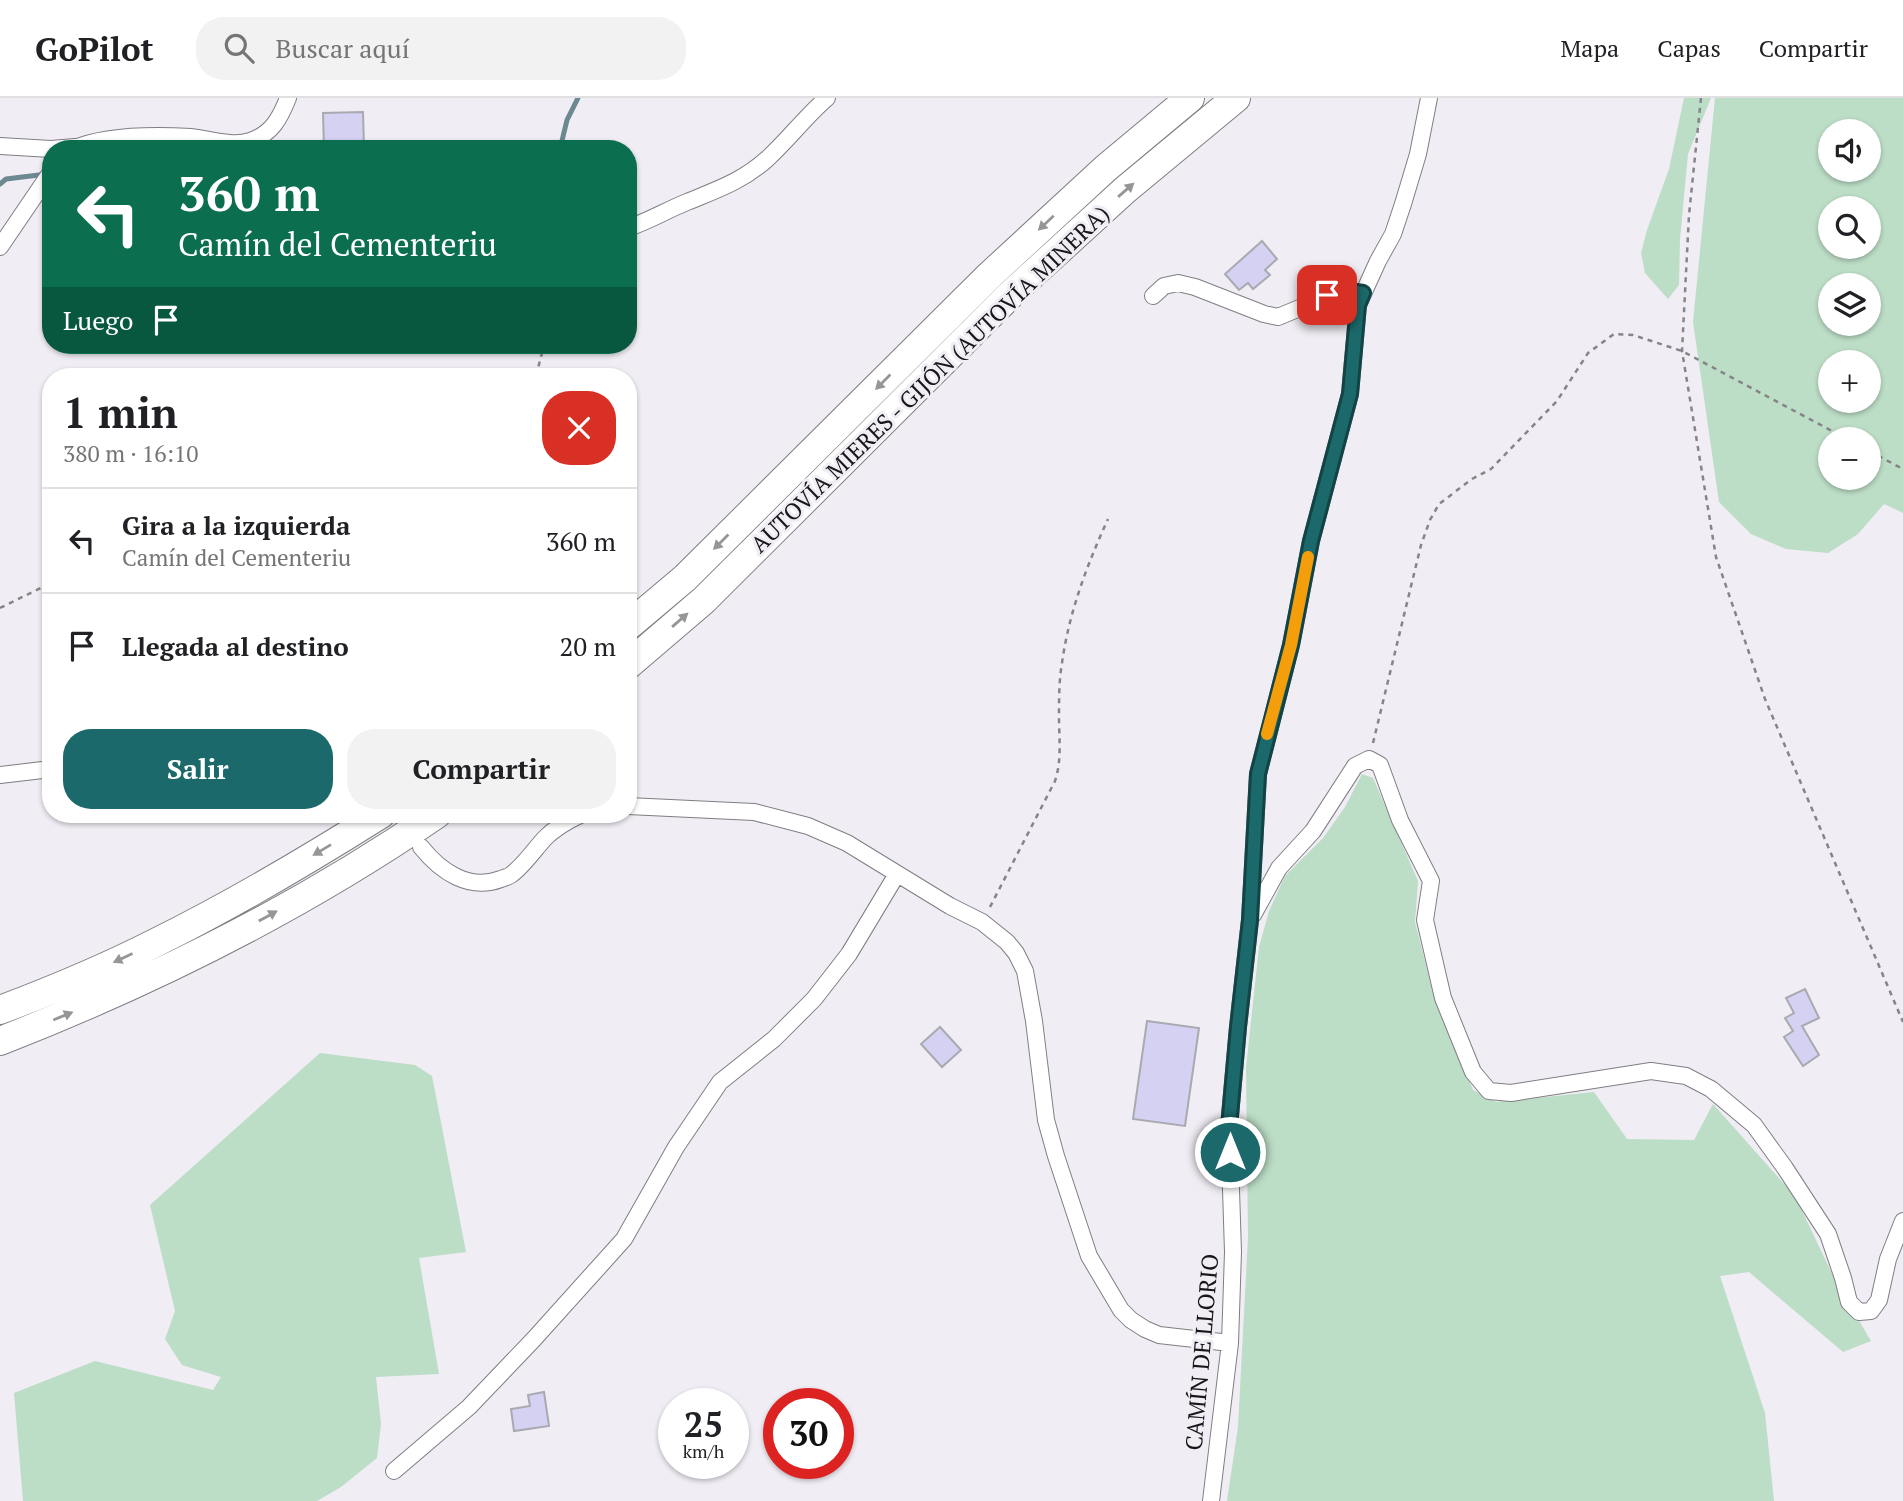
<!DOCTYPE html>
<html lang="es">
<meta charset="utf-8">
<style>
body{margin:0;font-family:"PT Serif",serif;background:#f2f2f2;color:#202124;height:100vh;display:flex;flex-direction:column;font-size:26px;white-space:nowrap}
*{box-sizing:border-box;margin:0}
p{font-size:23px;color:#757577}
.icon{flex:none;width:38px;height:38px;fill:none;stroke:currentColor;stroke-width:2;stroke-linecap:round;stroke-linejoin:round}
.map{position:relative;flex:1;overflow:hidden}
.side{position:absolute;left:42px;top:270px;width:595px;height:455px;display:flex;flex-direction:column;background:#fff;border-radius:28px;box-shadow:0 2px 5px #0004}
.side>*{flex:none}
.guide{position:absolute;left:42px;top:42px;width:595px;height:214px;border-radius:28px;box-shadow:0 2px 5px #0004;background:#0b6e4f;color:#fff;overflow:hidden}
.controls{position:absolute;left:1818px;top:21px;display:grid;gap:14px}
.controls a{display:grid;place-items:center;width:63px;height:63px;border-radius:50%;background:#fff;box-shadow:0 2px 5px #0004;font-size:35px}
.speed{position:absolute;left:658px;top:1290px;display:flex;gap:14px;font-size:35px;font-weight:700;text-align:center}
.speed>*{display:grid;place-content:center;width:91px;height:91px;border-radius:50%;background:#fff;box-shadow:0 2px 5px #0004;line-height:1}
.speed small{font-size:18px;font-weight:400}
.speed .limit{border:10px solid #d22;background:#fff;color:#111}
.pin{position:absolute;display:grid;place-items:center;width:60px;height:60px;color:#fff;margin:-30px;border-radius:14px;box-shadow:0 4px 10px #0006}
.me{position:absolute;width:77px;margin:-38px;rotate:0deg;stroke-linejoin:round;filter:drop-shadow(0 0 5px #0008)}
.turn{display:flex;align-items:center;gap:24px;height:147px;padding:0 21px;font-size:32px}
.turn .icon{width:91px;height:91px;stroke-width:2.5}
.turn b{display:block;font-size:49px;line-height:60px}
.then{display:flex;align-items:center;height:66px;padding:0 21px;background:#0003;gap:14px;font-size:26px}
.round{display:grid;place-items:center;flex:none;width:74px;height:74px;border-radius:28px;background:#f2f2f2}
.head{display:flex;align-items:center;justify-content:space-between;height:119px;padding:0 21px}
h1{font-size:42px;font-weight:700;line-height:52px}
.primary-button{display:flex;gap:14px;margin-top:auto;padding:14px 21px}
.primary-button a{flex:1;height:80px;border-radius:28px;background:#1c696b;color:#fff;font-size:28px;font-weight:700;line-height:80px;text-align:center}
.primary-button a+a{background:#f2f2f2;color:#202124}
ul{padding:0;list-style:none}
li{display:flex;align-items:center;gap:21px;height:105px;padding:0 21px;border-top:2px solid #e0e0e0}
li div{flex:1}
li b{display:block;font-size:26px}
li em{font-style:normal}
header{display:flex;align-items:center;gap:42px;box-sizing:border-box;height:98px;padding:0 35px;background:#fff;border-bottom:2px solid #e0e0e0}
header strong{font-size:33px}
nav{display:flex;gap:38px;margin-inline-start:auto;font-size:24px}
.search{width:490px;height:63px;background:#f2f2f2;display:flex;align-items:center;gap:18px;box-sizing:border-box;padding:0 24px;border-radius:28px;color:#757577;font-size:26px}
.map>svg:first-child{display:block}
.green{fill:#bcddc6;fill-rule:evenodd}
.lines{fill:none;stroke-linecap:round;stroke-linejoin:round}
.stream{stroke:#6c8991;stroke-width:5}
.building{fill:#d4d1f3;stroke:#a9a9b0;stroke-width:2}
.street-tunnel{stroke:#cfcdd3;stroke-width:16;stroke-dasharray:16 8;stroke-linecap:butt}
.street-casing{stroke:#817d83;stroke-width:18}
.highway-casing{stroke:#817d83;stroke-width:30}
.path{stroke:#868489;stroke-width:2.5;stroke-dasharray:5 5;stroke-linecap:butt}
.street{stroke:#fff;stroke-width:16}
.highway{stroke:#fff;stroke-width:28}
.oneway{fill:#979697}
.route-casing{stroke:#124446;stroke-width:18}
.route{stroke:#1c696b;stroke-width:12}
.slow{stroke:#f59e0b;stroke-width:12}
.labels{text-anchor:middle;stroke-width:6;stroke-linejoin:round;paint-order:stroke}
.street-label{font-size:23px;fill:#171618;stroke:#f0edf4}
</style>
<header>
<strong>GoPilot</strong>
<div class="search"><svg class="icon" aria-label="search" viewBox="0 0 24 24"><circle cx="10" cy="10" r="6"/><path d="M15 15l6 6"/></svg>Buscar aquí</div>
<nav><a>Mapa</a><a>Capas</a><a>Compartir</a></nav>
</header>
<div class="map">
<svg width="1903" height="1403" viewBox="0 0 1903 1403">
<rect width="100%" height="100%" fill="#f0edf4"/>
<!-- green -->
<path class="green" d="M1684,0h27l-23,56 -8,85 -1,46 -11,14 -23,-26 -4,-20 6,-23 22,-61z
M1715,0h188v415l-19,-9 -26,30 -30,19 -42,-4 -35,-15 -32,-32 -26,-180zM1830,33h39v39h-39zM1830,110h39v39h-39zM1830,187h39v39h-39zM1869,264v39h-39v-39zM1869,341v39h-39v-39z
M1362,676l11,4 45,103 -3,41 18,71 40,97 23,12 98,-10 33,47 67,1 19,-36 82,92 40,84 36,61 -28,11 -94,-80 -29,4 45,137 9,88h-547l11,-74 10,-190 -2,-169 13,-121 10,-36 16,-35 38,-38 22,-31z
M320,955l95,12 17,11 34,176 -47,6 20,116 -63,3 5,47 -4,34 -36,29 -24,14h-294l-9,-108 81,-32 118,29 8,-13 -39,-12 -17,-26 10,-28 -25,-106z"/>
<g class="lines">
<!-- stream -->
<path class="stream" d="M560,51l7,-29 11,-22
M0,86l6,-5 41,-5"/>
</g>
<!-- building -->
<path class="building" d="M363,14l1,37h-40l-1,-36z
M1262,143l15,18 -12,11 5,5 -17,14 -5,-6 -9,7 -14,-16z
M1805,891l14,29 -17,8 17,29 -16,11 -19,-29 9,-6 -8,-13 9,-5 -8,-15z
M1147,923l52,7 -14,98 -52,-7z
M940,929l21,23 -19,17 -21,-23z
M544,1294l5,34 -35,5 -3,-22 19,-3 -2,-11z"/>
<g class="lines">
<!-- street-tunnel -->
<path class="street-tunnel" d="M399,716l15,23"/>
<!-- street casing -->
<g class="street-casing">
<path id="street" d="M0,48l51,3 24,-2
M73,51c31,-14 84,-14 118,-12 18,2 42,10 59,4 22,-7 30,-23 38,-43
M628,130c21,-7 39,-18 59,-26 29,-12 56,-21 80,-43 21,-19 38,-42 60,-61
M0,149l51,-75
M1153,198l11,-10 14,-3 17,4 69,27 14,3 65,-27 20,3
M0,677l51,-6
M628,708l126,6 54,14 39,17 103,63 32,16 25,20 9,11 9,18 9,50 12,99 10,36 33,100 32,54 10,10 14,9 14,6 71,8
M421,749c20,25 48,44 80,32 4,-2 8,-2 11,-5 11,-8 23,-25 33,-36 10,-10 24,-18 37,-24
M1253,817l26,-47 34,-37 42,-65 14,-7 11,6 20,55 31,61 -6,39 18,78 30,74 16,19 22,2 140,-22 35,5 25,13 43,36 31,43 43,66 15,44 6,24 10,10 12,-1 8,-11 9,-41 15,-38
M394,1373l75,-64 65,-68 90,-100 52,-92 44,-65 54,-43 40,-40 35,-45 48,-80
M1211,1403l19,-158 3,-91 -4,-125 9,-100 12,-107 8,-146 33,-129 20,-104 39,-147 8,-89 20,-44 15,-27 10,-30 15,-50 11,-56"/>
</g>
<!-- highway casing -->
<g class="highway-casing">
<path id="highway" d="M628,528l57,-48 305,-303 116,-107 84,-70
M628,567l76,-65 307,-306 114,-104 111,-92
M0,912c53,-20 106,-42 157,-68 77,-38 151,-82 224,-128
M0,943c151,-59 303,-135 437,-227"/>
</g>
<!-- path -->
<path class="path" d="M1701,0l-12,117 -7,136 34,206 49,142 138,323
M536,278l8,-31
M1869,353l34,18
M0,510l51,-25
M1373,645l48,-198 9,-25 9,-16 33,-25 19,-10 66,-68 31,-48 26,-19 19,1 49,16 165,88
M990,809l65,-126c7,-21 4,-42 4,-64 0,-18 0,-37 3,-54 7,-51 25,-98 46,-144"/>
<!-- street -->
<use href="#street" class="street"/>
<!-- highway -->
<use href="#highway" class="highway"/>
</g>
<!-- one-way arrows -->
<defs><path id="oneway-solid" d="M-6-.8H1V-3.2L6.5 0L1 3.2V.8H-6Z" transform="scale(1.75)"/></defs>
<g class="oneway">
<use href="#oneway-solid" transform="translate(1126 92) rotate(-41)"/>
<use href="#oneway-solid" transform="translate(1046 125) rotate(137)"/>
<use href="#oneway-solid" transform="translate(883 284) rotate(135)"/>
<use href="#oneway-solid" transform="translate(721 444) rotate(135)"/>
<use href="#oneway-solid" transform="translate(680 522) rotate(-41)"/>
<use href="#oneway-solid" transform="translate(322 752) rotate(149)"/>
<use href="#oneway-solid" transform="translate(268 818) rotate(-29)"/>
<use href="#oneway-solid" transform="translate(123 860) rotate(155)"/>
<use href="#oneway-solid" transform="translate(63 918) rotate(-22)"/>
</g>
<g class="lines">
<!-- route casing -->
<g class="route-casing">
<path id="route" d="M1230,1054l-1,-25 9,-100 12,-107 8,-146 33,-129 20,-104 39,-147 8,-89 5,-12 -20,-3 -16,5"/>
</g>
<!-- route -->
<use href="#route" class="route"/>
<!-- slow -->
<path class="slow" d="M1267,636l24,-89 17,-88"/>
</g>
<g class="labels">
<!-- street labels -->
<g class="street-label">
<text transform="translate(930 281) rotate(-44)" y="8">AUTOVÍA MIERES - GIJÓN (AUTOVÍA MINERA)</text>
<text transform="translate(1202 1254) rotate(-85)" y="8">CAMÍN DE LLORIO</text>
</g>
</g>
</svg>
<div class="controls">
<a><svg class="icon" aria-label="sound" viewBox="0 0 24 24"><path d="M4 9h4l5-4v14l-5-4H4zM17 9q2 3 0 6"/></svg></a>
<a><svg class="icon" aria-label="search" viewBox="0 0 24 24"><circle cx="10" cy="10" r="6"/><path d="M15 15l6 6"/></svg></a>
<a><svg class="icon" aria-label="layers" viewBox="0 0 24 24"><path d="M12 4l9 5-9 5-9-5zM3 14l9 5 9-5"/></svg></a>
<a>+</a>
<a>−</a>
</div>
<div class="speed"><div>25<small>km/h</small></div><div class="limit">30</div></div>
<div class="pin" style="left:1327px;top:197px;background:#d93025"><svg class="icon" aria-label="arrive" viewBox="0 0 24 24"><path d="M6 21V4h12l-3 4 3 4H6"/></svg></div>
<svg class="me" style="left:1230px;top:1054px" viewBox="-20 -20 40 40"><circle r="17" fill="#1c696b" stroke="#fff" stroke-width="3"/><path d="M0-11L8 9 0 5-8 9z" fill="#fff"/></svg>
<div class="guide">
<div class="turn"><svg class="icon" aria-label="left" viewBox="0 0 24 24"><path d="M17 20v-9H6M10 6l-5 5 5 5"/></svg><div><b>360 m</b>Camín del Cementeriu</div></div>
<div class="then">Luego<svg class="icon" aria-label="arrive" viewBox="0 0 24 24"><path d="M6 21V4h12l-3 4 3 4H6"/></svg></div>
</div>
<section class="side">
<div class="head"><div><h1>1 min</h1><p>380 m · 16:10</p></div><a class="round" style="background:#d93025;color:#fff"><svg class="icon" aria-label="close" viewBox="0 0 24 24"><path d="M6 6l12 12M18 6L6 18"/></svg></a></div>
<ul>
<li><svg class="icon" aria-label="left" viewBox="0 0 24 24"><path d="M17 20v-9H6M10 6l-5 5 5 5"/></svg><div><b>Gira a la izquierda</b><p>Camín del Cementeriu</p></div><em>360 m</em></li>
<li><svg class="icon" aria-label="arrive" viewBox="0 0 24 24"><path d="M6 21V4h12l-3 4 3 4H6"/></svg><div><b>Llegada al destino</b></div><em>20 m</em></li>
</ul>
<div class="primary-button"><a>Salir</a><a>Compartir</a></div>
</section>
</div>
